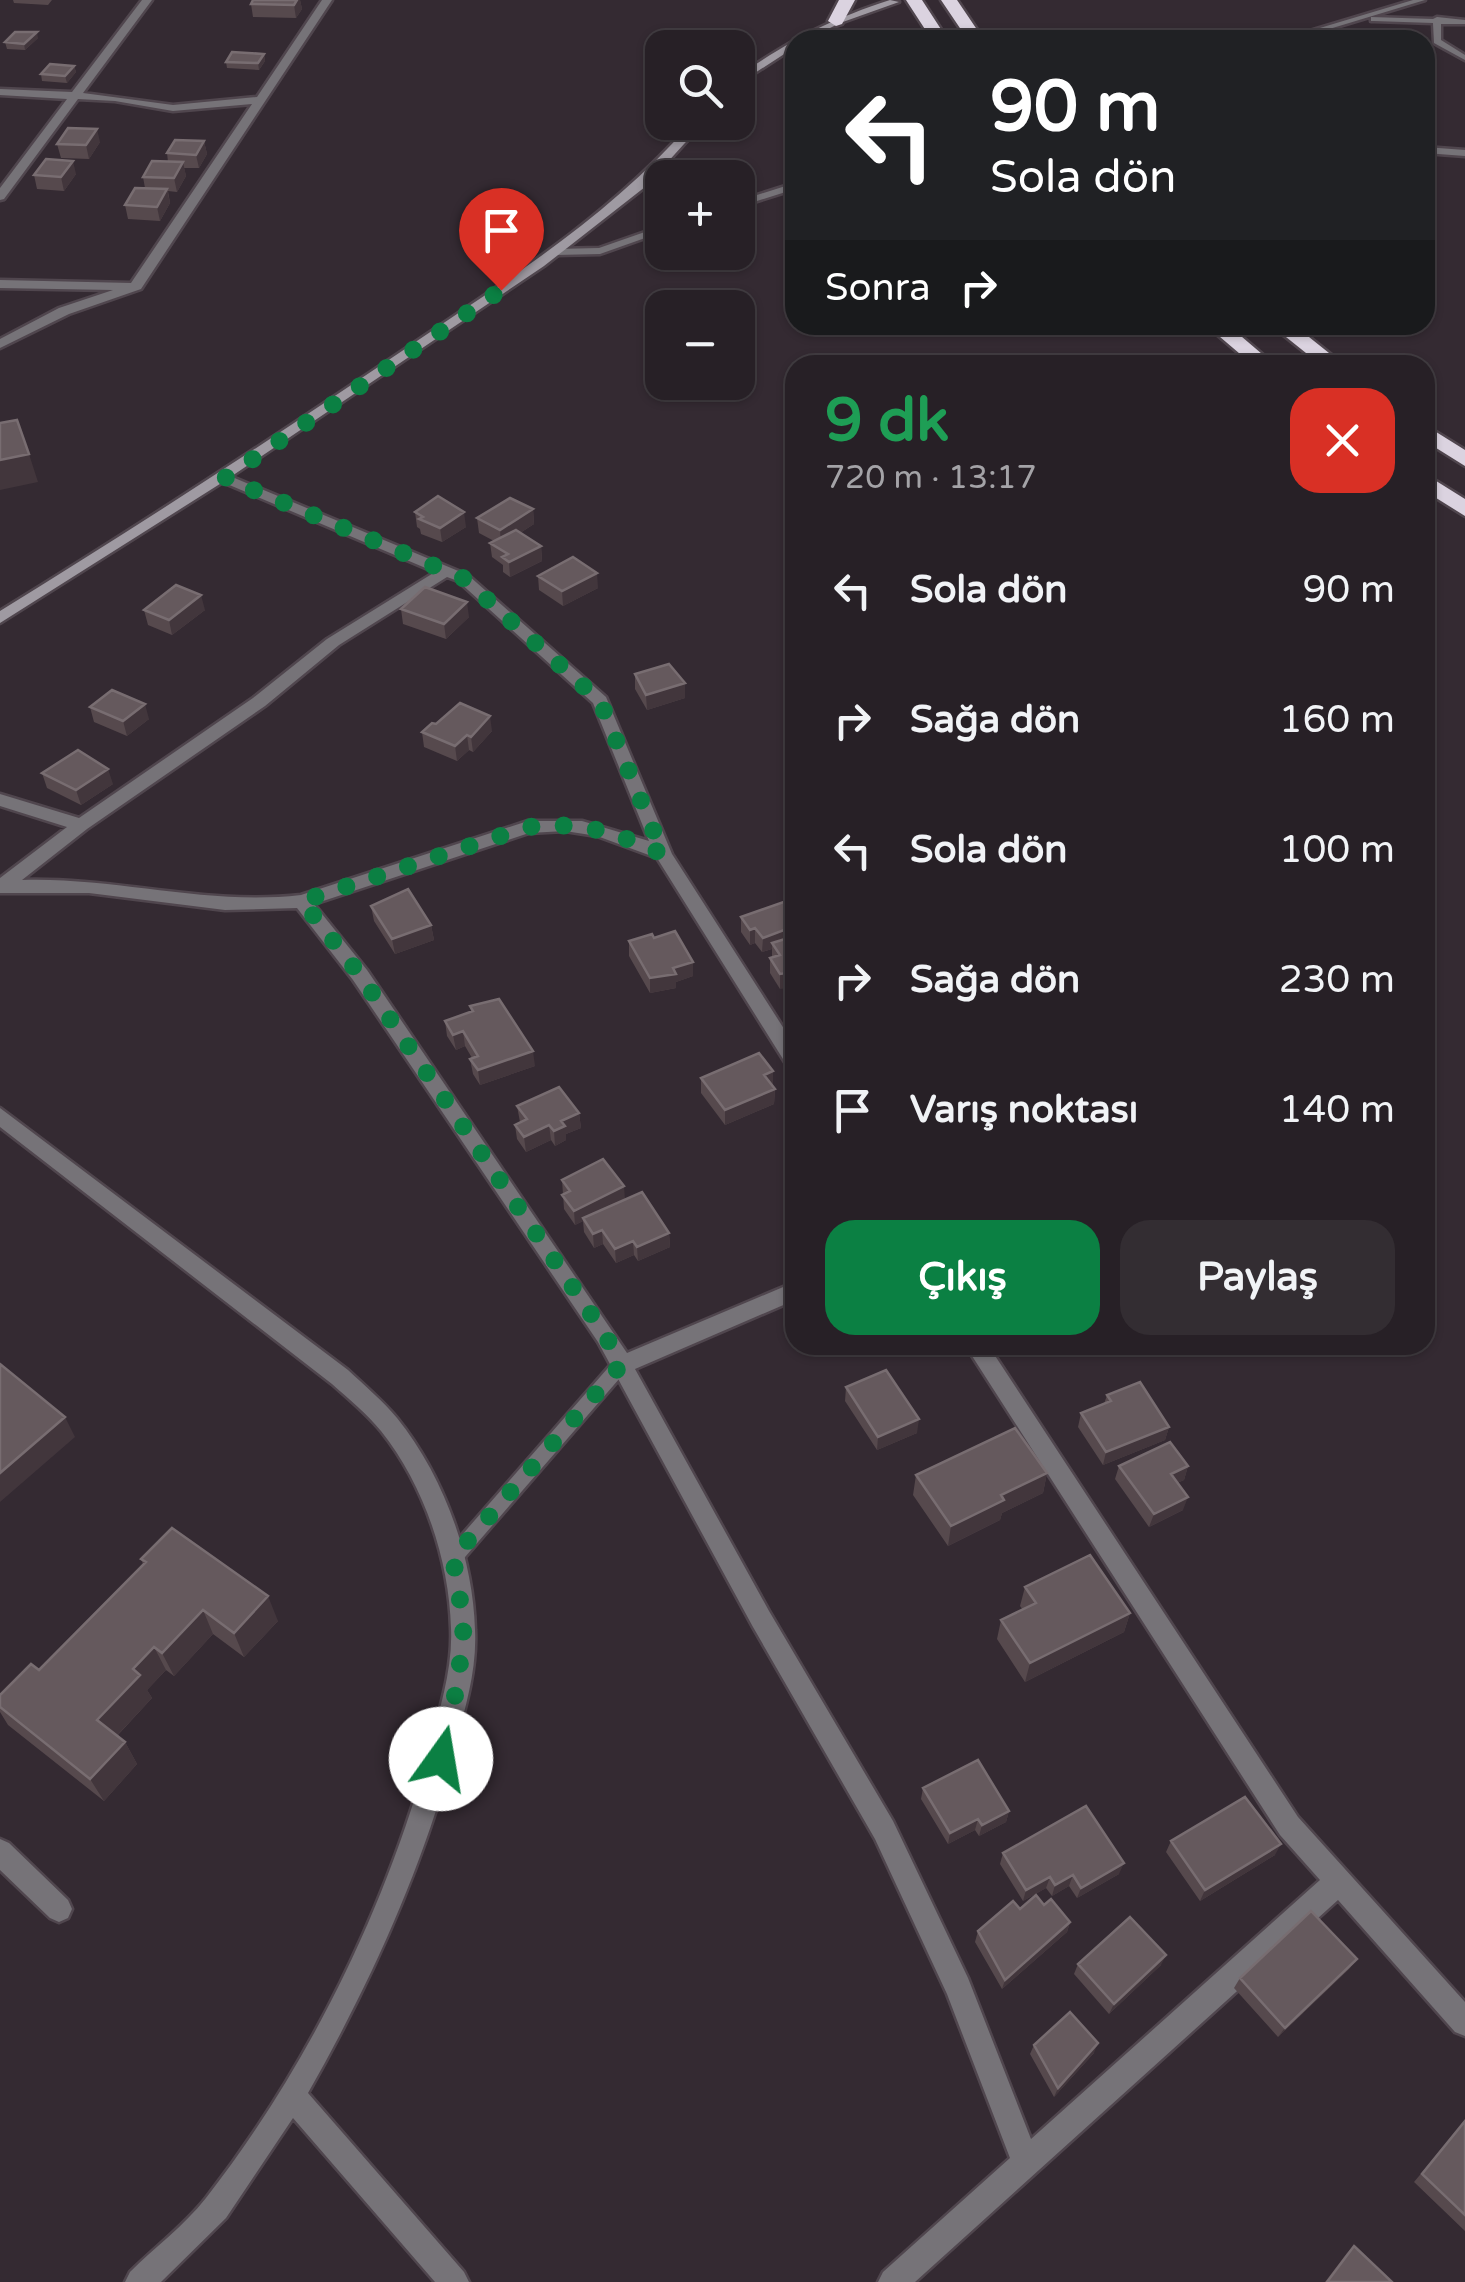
<!DOCTYPE html>
<html lang="tr">
<meta charset="utf-8">
<style>
body{margin:0;font-family:"Varela Round",sans-serif;background:#332d32;color:#f1f3f6;height:100vh;display:flex;flex-direction:column;font-size:38px;white-space:nowrap}
*{box-sizing:border-box;margin:0}
p{font-size:32px;color:#a4a3a7}
.icon{flex:none;width:55px;height:55px;fill:none;stroke:currentColor;stroke-width:2;stroke-linecap:round;stroke-linejoin:round}
.map{position:relative;flex:1;overflow:hidden}
.details{position:absolute;left:785px;top:355px;width:650px;height:1000px;display:flex;flex-direction:column;background:#272026;border-radius:30px;box-shadow:0 2px 8px #0004,0 0 0 2px #433e43}
.details>*{flex:none}
.hud{position:absolute;left:785px;top:30px;width:650px;height:305px;border-radius:30px;box-shadow:0 2px 8px #0004,0 0 0 2px #433e43;background:#202124;color:#fff;overflow:hidden}
.controls{position:absolute;left:645px;top:30px;display:grid;gap:20px}
.controls a{display:grid;place-items:center;width:110px;height:110px;border-radius:20px;background:#272026;box-shadow:0 2px 8px #0004,0 0 0 2px #433e43;font-size:50px}
.pin{position:absolute;display:grid;place-items:center;width:85px;height:85px;color:#fff;margin:-102px -42px;border-radius:50% 50% 50% 0;rotate:-45deg;box-shadow:0 0 10px #0007}
.pin .icon{rotate:45deg}
.me{position:absolute;width:110px;margin:-55px;rotate:13deg;stroke-linejoin:round;filter:drop-shadow(0 0 8px #0008)}
.turn{display:flex;align-items:center;gap:35px;height:210px;padding:0 40px;font-size:45px}
.turn .icon{width:130px;height:130px;stroke-width:2.5}
.turn b{display:block;font-size:70px;line-height:85px}
.then{display:flex;align-items:center;height:95px;padding:0 40px;background:#0003;gap:20px;font-size:38px}
.round{display:grid;place-items:center;flex:none;width:105px;height:105px;border-radius:30px;background:#332d32}
.summary{display:flex;align-items:center;justify-content:space-between;height:170px;padding:0 40px}
h1{font-size:60px;font-weight:800;line-height:75px;color:#1e9e55}
.primary-button{display:flex;gap:20px;margin-top:auto;padding:20px 40px}
.primary-button a{flex:1;height:115px;border-radius:30px;background:#0b8043;color:#fff;font-size:40px;font-weight:800;line-height:115px;text-align:center}
.primary-button a+a{background:#332d32;color:#f1f3f6}
ul{padding:0;list-style:none}
li{display:flex;align-items:center;gap:30px;height:130px;padding:0 40px}
li div{flex:1}
li b{display:block;font-size:38px}
li em{font-style:normal}
.map>svg:first-child{display:block}
.lines{fill:none;stroke-linecap:round;stroke-linejoin:round}
.lane-casing{stroke:#50464e;stroke-width:5}
.street-casing{stroke:#50464e;stroke-width:5}
.secondary-casing{stroke:#50464e;stroke-width:5}
.highway-casing{stroke:#50464e;stroke-width:5}
.lane{fill:#767378;fill-rule:evenodd}
.street{fill:#767378;fill-rule:evenodd}
.secondary{fill:#9f9aa2;fill-rule:evenodd}
.highway{fill:#dbd3e0;fill-rule:evenodd}
.wall{fill:#56494d}
.shaded-wall{fill:#42363c}
.building{fill:#65595d;stroke:#786d71;stroke-width:2.5}
.route{stroke:#0b8043;stroke-width:18;stroke-dasharray:0 32.4}
</style>
<div class="map">
<svg width="1465" height="2282" viewBox="0 0 1465 2282">
<rect width="100%" height="100%" fill="#342a32"/>
<g class="lines">
<!-- lane casing -->
<g class="lane-casing">
<path id="lane" d="M1413,0h12l-132,40h-13z
M1371,17l62,2 4,-2 28,3v4h-24v16l24,15v5l-31,-17 -1,-20 -59,-2h-3z
M1425,147l40,3v6l-40,-3z
M795,183v6l-57,18v-6z
M662,226v6l-62,22 -44,1 -5,-3 5,-3 43,-1z
M620,1359l6,2 2,5 -2,5 -167,193 -6,2 -6,-2 -3,-6 3,-6 167,-191z"/>
</g>
<!-- street casing -->
<g class="street-casing">
<path id="street" d="M142,0h10l-69,93 90,12 84,-8 65,-97h10l-191,289 -72,25 -69,34v-9l59,-31 54,-18 -113,-2v-8l131,3 121,-179 -79,7 -58,-10 -37,-2 -74,100 -4,1v-12l67,-89 -67,-4v-6l72,3z
M225,474l243,101 138,122 66,157 123,192v23l-7,-2 -131,-209 -60,-22 -32,-5 -36,2 -215,71 53,66 260,383 168,-71v18l-160,69 134,242 124,210 75,157 63,161 289,-259 -40,-45 -315,-490h23l310,472 167,185v34l-10,-4 -117,-132 -423,382h-37l5,-10 127,-114 -63,-164 -72,-155 -122,-212 -155,-285 -245,-362 -56,-72 -72,2 -136,-17h-89v-15l67,-51 -67,-21v-12l79,24 174,-120 74,-59 108,-67 -215,-91v-6zM447,577l11,4 135,122 56,138 -67,-20h-54l-227,74c-94,11 -185,-18 -279,-15l65,-51 178,-123 74,-61z
M0,1108l348,262c17,16 35,31 49,48 46,57 76,138 78,212 2,38 -9,76 -19,112 -32,124 -85,240 -148,351l156,179 5,10h-34l-142,-164 -67,100 -65,64h-36l5,-10c25,-25 54,-46 76,-74 102,-131 181,-291 224,-452 10,-38 23,-78 21,-118 -2,-69 -27,-143 -70,-197 -14,-17 -32,-32 -49,-47l-332,-257z
M0,1839l9,4 59,57 4,9 -4,9 -9,4 -9,-4 -50,-48z"/>
</g>
<!-- secondary casing -->
<g class="secondary-casing">
<path id="secondary" d="M890,0l9,2 -59,21 -34,17h-11v7l-57,37v-8c55,-37 88,-55 152,-76z
M692,122h12l-59,65 -101,79 -321,216 -223,141v-12c138,-85 273,-173 408,-264 101,-68 203,-132 284,-225z"/>
</g>
<!-- highway casing -->
<g class="highway-casing">
<path id="highway" d="M839,0h16l-13,24 -6,2 -8,-5z
M906,0h16l26,40h-16z
M941,0h16l27,40h-16z
M1206,325h22l47,40h-22z
M1271,325h23l50,40h-23z
M1425,425l40,25v16l-40,-25z
M1425,474l40,25v17l-40,-25z"/>
</g>
<!-- lane -->
<use href="#lane" class="lane"/>
<!-- street -->
<use href="#street" class="street"/>
<!-- secondary -->
<use href="#secondary" class="secondary"/>
<!-- highway -->
<use href="#highway" class="highway"/>
</g>
<!-- wall -->
<path class="wall" d="M13,0h39l-4,5 -34,-2z
M300,0l2,9 -6,9 -43,-1 -2,-13z
M38,38l-13,12 -18,-1 -2,-7z
M264,54l1,7 -6,9 -32,-2 -1,-6z
M74,66l2,6 -9,11 -25,-2 -1,-7z
M204,141l3,13 -8,14h-15l2,8 -9,16 -9,-1 2,12 -10,18 -32,-2 -3,-14 20,-17 -2,-11 25,-15 -1,-9z
M100,142l-11,17 -28,-1 -4,-14z
M76,174l-12,17 -27,-2 -3,-14z
M533,509l1,15 -14,9 21,13 1,15 -32,16 -7,-5v-7l-11,-8 -2,-14 4,-2 -15,-8 -2,-15z
M415,512l51,15 -24,15 -21,-8 -1,-5 -3,-2z
M538,576l60,12 -35,18 -24,-16z
M401,609l68,8 -23,22 -43,-15z
M144,610h61l-33,25 -24,-10z
M635,674l50,9v15l-38,12 -12,-21z
M90,707l59,12 -22,17 -33,-14z
M492,731l-19,21 -4,-2 -12,11 -33,-14 -2,-15z
M42,773l71,11 -32,21 -34,-17z
M795,898l-15,91 -10,-16v-15l2,-1v-8l-10,3 -7,-9 -5,2 -9,-13v-15z
M371,906l60,19 3,15 -39,14 -21,-33z
M654,938l39,24v14l-17,6v6l-26,5 -21,-37v-15z
M795,989v27l-7,-10 1,-15z
M470,1006l65,60 -55,19 -7,-11 -3,-15 2,-1 -7,-12 -9,4 -9,-14 -2,-15 26,-10z
M701,1078l71,8 3,3 -1,15 -49,21 -24,-32z
M517,1106l62,7 2,15 -15,6v6l-11,6 -4,-6 -25,12 -9,-13 -2,-14 5,-3z
M562,1180l63,20 44,33 1,14 -32,14 -4,-6 -18,8 -13,-19 -9,4 -10,-16 -1,-11 -8,4 -11,-16z
M795,1188v40l-11,-21 1,-14z
M846,1387l71,46 -40,17 -32,-49z
M1107,1395l62,32 -4,13 -62,25 -25,-38 3,-14 23,-9z
M1119,1466h69l-4,14 -7,3 6,27 -34,17 -34,-48z
M1047,1473l-4,20 -41,20 -2,7 -52,26 -35,-51 3,-20z
M141,1559l137,62 -34,36 -31,-23 -39,42 -8,-6 -19,20 5,8 -35,38 8,6 12,22 -33,37 -96,-76 -8,-13v-17l39,-25 104,-106z
M1025,1587l105,26 -6,19 -99,50 -28,-43 4,-19 22,-10 -3,-4z
M923,1788l86,23 -3,11 -27,14 -4,-6 -27,14 -27,-45z
M1171,1841l104,14 -75,46 -34,-49z
M1003,1853l116,21 -42,24 -8,-12 -17,10 -6,-8 -23,13 -23,-37z
M1044,1905l26,17 -3,10 -65,57 -27,-47 3,-11 42,-22z
M1357,1959l-8,10 -71,68 -44,-49 6,-10z
M1078,1964l83,1 -52,49 -35,-40z
M1034,2045l60,8 -40,44 -24,-43z
M1465,2121v110l-51,-49z
M1354,2246l38,36h-67l22,-29z"/>
<!-- shaded-wall -->
<path class="shaded-wall" d="M297,0h3l2,9 -6,9 -2,-13z
M37,32l1,6 -13,12 -1,-6z
M264,54l1,7 -6,9 -1,-7z
M74,66l2,6 -9,11 -2,-7z
M97,129l3,13 -11,17 -3,-14z
M204,141l3,13 -8,14 -3,-13z
M73,161l3,13 -12,17 -3,-14z
M183,162l3,14 -9,16 -3,-14z
M167,189l3,14 -10,18 -3,-14z
M29,454l9,28 -38,8v-30z
M533,509l1,15 -33,21 -1,-15z
M464,512l2,15 -24,15 -2,-14z
M541,546l1,15 -32,16 -1,-15z
M597,573l1,15 -35,18 -1,-15z
M201,595l4,15 -33,25 -3,-15z
M467,602l2,15 -23,22 -2,-15z
M685,683v15l-38,12 -1,-15z
M145,704l4,15 -22,17 -4,-15z
M490,716l2,15 -19,21 -2,-15z
M467,735l2,15 -12,11 -2,-15z
M108,769l5,15 -32,21 -5,-15z
M431,925l3,15 -39,14 -3,-15z
M795,926v15l-23,2v6l-10,3 1,-14z
M755,928v15l-5,2v-15z
M693,962v14l-17,6v6l-26,5v-15l23,-10z
M795,972v15l-15,2v-15z
M463,1031l2,15 -9,4 -3,-15z
M533,1051l2,15 -55,19 -2,-15z
M773,1071v15l-9,-11z
M775,1089l-1,15 -49,21v-15z
M579,1113l2,15 -15,6v6l-11,6 -1,-15 7,-10z
M549,1125l2,15 -25,12 -2,-15z
M624,1186l1,14 -42,18v3l-8,4 -1,-14z
M602,1230l1,14 -9,4 -1,-14z
M669,1233l1,14 -32,14 -1,-14z
M633,1241l1,14 -18,8 -1,-14z
M65,1417l10,20 -75,65v-29z
M919,1419l-2,14 -40,17 1,-13z
M1169,1427l-4,13 -62,25 3,-13z
M1188,1466l-4,14 -17,8 4,-14z
M1047,1473l-4,20 -41,20 -2,7 -52,26 3,-20 50,-31z
M1188,1497l-5,13 -34,17 5,-13z
M268,1596l10,25 -34,36 -10,-24z
M203,1610l10,24 -39,42 -12,-23z
M1130,1613l-6,19 -99,50 5,-19z
M154,1647l12,23 -19,20 5,8 -42,45 -13,-23 36,-51z
M125,1742l12,22 -33,37 -14,-22z
M1009,1811l-3,11 -27,14 3,-11z
M978,1819l-3,11 -27,14 2,-11z
M1281,1844l-6,11 -75,46 5,-11z
M1124,1863l-5,11 -42,24 4,-10z
M1073,1875l-4,11 -17,10 3,-11z
M1050,1877l-4,11 -23,13 3,-11z
M1070,1922l-3,10 -65,57 3,-9z
M1166,1955l-5,10 -52,49 5,-10z
M1357,1959l-8,10 -71,68 7,-9z
M1098,2043l-4,10 -40,44 4,-9z"/>
<!-- building -->
<path class="building" d="M253,0h44l-3,5 -43,-1z
M15,32h22l-13,12 -19,-2z
M232,52l32,2 -6,9 -32,-1z
M50,64l24,2 -9,10 -24,-2z
M68,128l29,1 -11,16 -29,-1z
M175,140l29,1 -8,14 -29,-2z
M46,159l27,2 -12,16 -27,-2z
M152,161l31,1 -9,16 -31,-1z
M135,188l32,1 -10,18 -32,-2z
M17,420l12,34 -29,6v-37z
M438,496l26,16 -24,16 -21,-9 4,-2 -8,-5z
M510,498l23,11 -33,21 -23,-12z
M516,530l25,16 -32,16 -7,-5 6,-3 -18,-11z
M573,557l24,16 -35,18 -24,-15z
M176,585l25,10 -32,25 -25,-10z
M425,587l42,15 -23,22 -43,-15z
M669,664l16,19 -39,12 -11,-21z
M112,690l33,14 -22,17 -33,-14z
M460,703l30,13 -19,21 -4,-2 -12,11 -33,-14 10,-9 4,1z
M78,750l30,19 -32,21 -34,-17z
M408,889l23,36 -39,14 -21,-33z
M795,898v28l-32,12 -8,-10 -5,2 -9,-13z
M675,931l18,31 -20,6 3,6 -26,4 -21,-37 23,-7 2,4z
M795,936v36l-15,2 -10,-16 10,-3 -8,-12z
M795,989v11l-6,-9z
M499,999l34,52 -55,19 -8,-11 8,-3 -15,-25 -10,4 -8,-14 28,-10 -3,-5z
M759,1053l14,18 -9,4 11,14 -50,21 -24,-32z
M559,1087l20,26 -18,8 4,5 -11,5 -5,-6 -25,12 -9,-12 12,-6 -10,-13z
M603,1159l21,27 -50,25 -12,-16 8,-4 -8,-11z
M795,1188v24l-10,-19z
M642,1192l27,41 -32,14 -4,-6 -18,8 -13,-19 -9,4 -10,-16z
M0,1364l65,53 -65,56z
M886,1370l33,49 -41,18 -32,-50z
M1140,1382l29,45 -63,25 -25,-39 30,-12 -4,-6z
M1015,1428l32,45 -46,22 3,5 -53,26 -35,-51z
M1170,1442l18,24 -17,8 17,23 -34,17 -35,-48z
M172,1528l96,68 -34,37 -31,-23 -41,43 -8,-6 -21,22 7,6 -43,45 28,22 -35,37 -90,-72v-12l31,-31 8,6 107,-108 -5,-3z
M1090,1555l40,58 -100,50 -29,-43 35,-17 -11,-16z
M978,1760l31,51 -27,14 -4,-6 -28,14 -27,-45z
M1245,1797l36,47 -76,46 -34,-49z
M1086,1806l38,57 -43,25 -8,-13 -18,10 -5,-8 -24,13 -23,-37z
M1036,1895l8,10 7,-6 19,23 -65,58 -27,-49 35,-30 7,8z
M1311,1911l46,48 -72,69 -45,-50z
M1130,1917l36,38 -52,49 -36,-40z
M1070,2012l28,31 -40,45 -24,-43z
M1465,2121v94l-43,-41z
M1354,2246l38,36h-65z"/>
<g class="lines">
<!-- route -->
<path class="route" d="M441,1759l17,-77 6,-58 -11,-66 167,-192 -14,-30 -246,-361 -58,-74 226,-74c55,-6 85,5 135,27l-63,-153 -137,-123 -238,-100 276,-188"/>
</g>
</svg>
<div class="controls">
<a><svg class="icon" aria-label="search" viewBox="0 0 24 24"><circle cx="10" cy="10" r="6"/><path d="M15 15l6 6"/></svg></a>
<a>+</a>
<a>−</a>
</div>
<div class="pin" style="left:501px;top:290px;background:#d93025"><svg class="icon" aria-label="arrive" viewBox="0 0 24 24"><path d="M6 21V4h12l-3 4 3 4H6"/></svg></div>
<svg class="me" style="left:441px;top:1759px" viewBox="-20 -20 40 40"><circle r="19" fill="#fff"/><path d="M0-13L10 11 0 6-10 11z" fill="#0b8043"/></svg>
<div class="hud">
<div class="turn"><svg class="icon" aria-label="left" viewBox="0 0 24 24"><path d="M17 20v-9H6M10 6l-5 5 5 5"/></svg><div><b>90 m</b>Sola dön</div></div>
<div class="then">Sonra<svg class="icon" aria-label="right" viewBox="0 0 24 24"><path d="M7 20v-9h11M14 6l5 5-5 5"/></svg></div>
</div>
<section class="details">
<div class="summary"><div><h1>9 dk</h1><p>720 m · 13:17</p></div><a class="round" style="background:#d93025;color:#fff"><svg class="icon" aria-label="close" viewBox="0 0 24 24"><path d="M6 6l12 12M18 6L6 18"/></svg></a></div>
<ul>
<li><svg class="icon" aria-label="left" viewBox="0 0 24 24"><path d="M17 20v-9H6M10 6l-5 5 5 5"/></svg><div><b>Sola dön</b></div><em>90 m</em></li>
<li><svg class="icon" aria-label="right" viewBox="0 0 24 24"><path d="M7 20v-9h11M14 6l5 5-5 5"/></svg><div><b>Sağa dön</b></div><em>160 m</em></li>
<li><svg class="icon" aria-label="left" viewBox="0 0 24 24"><path d="M17 20v-9H6M10 6l-5 5 5 5"/></svg><div><b>Sola dön</b></div><em>100 m</em></li>
<li><svg class="icon" aria-label="right" viewBox="0 0 24 24"><path d="M7 20v-9h11M14 6l5 5-5 5"/></svg><div><b>Sağa dön</b></div><em>230 m</em></li>
<li><svg class="icon" aria-label="arrive" viewBox="0 0 24 24"><path d="M6 21V4h12l-3 4 3 4H6"/></svg><div><b>Varış noktası</b></div><em>140 m</em></li>
</ul>
<div class="primary-button"><a>Çıkış</a><a>Paylaş</a></div>
</section>
</div>
